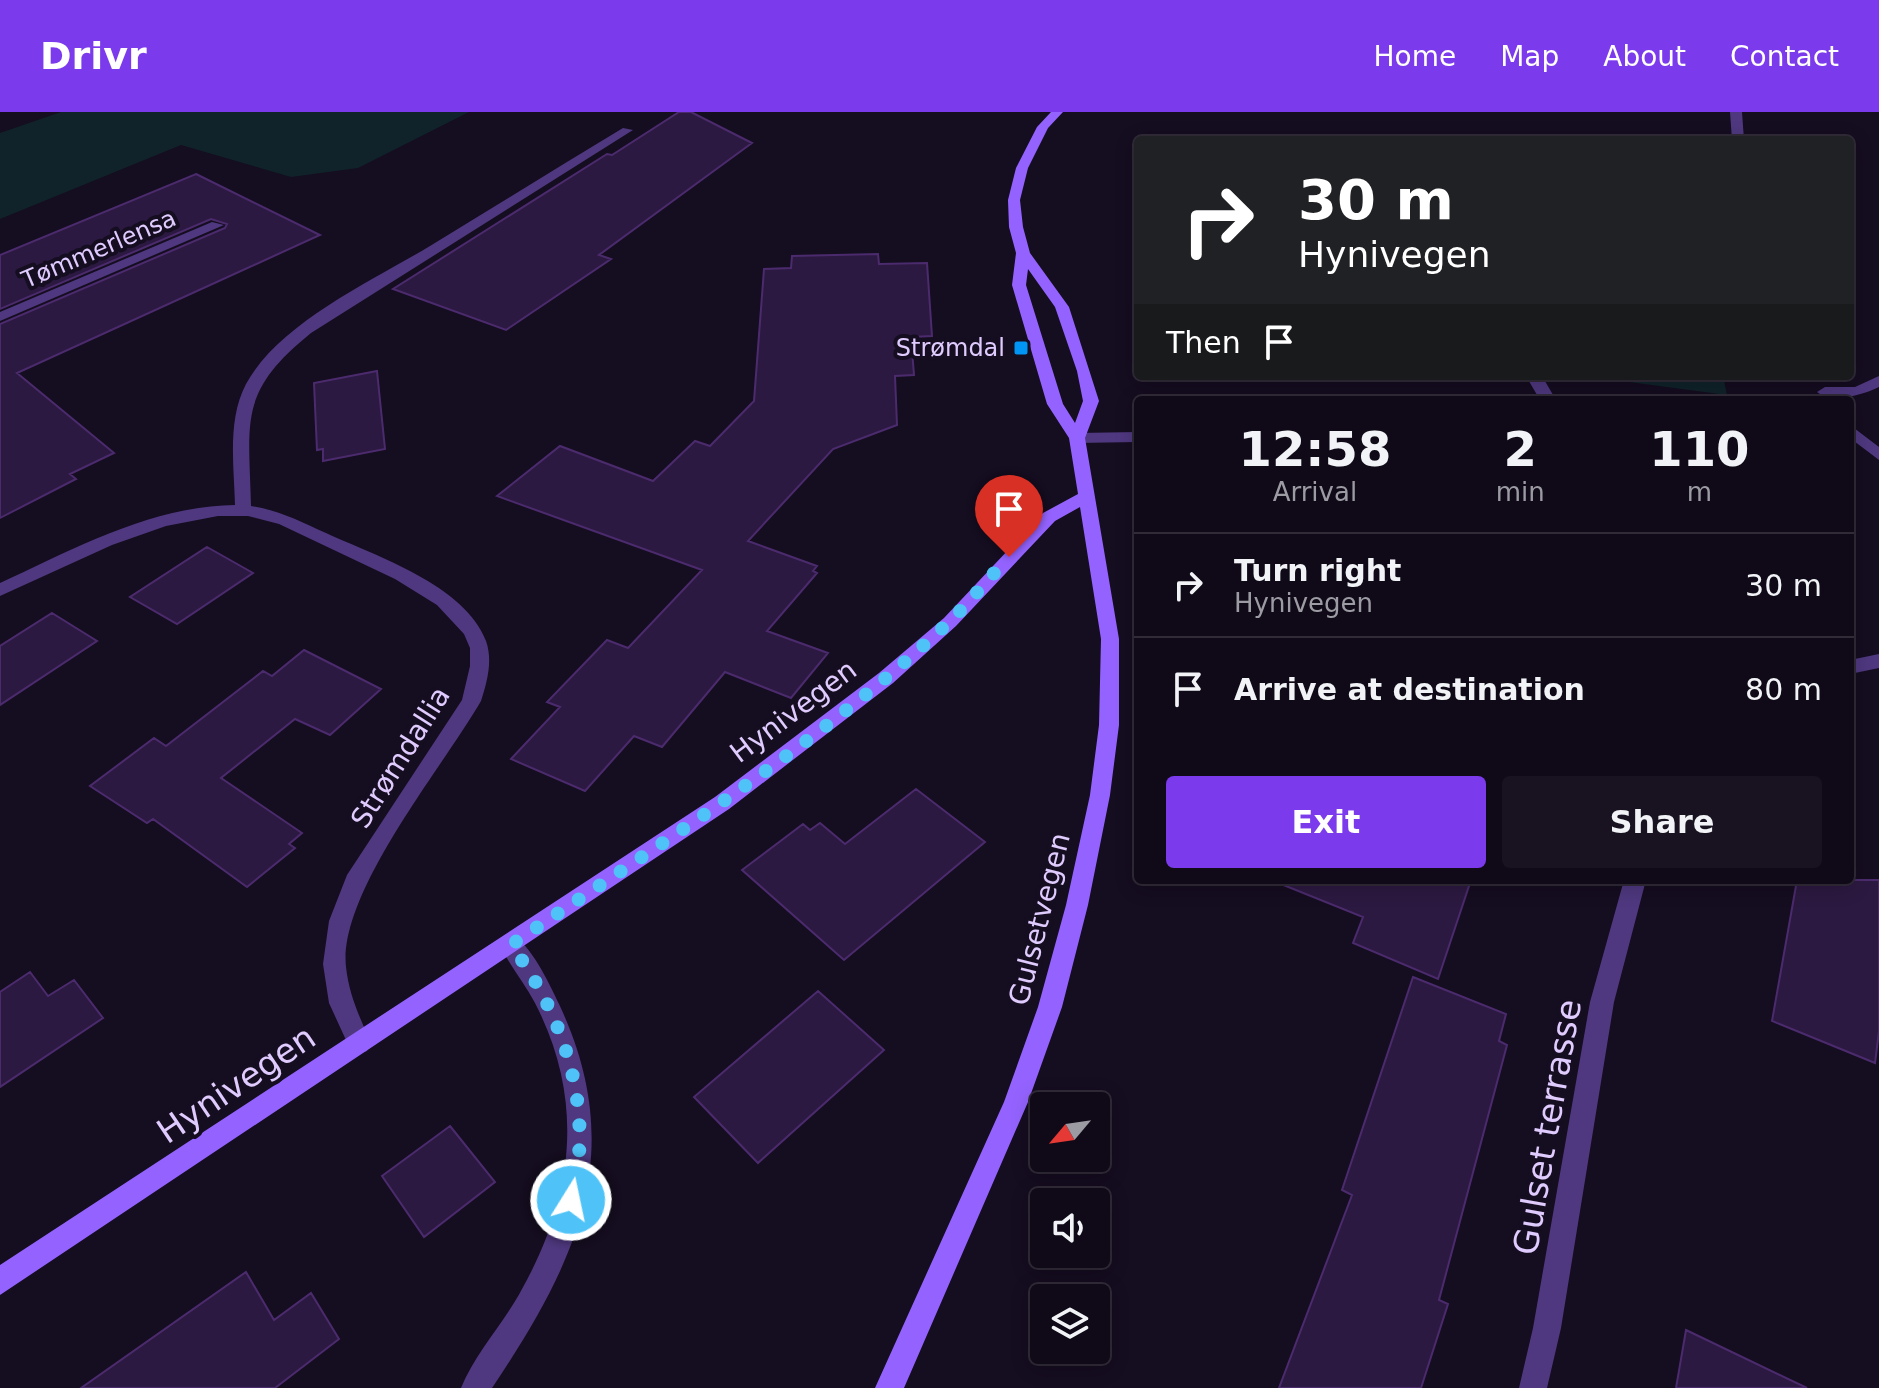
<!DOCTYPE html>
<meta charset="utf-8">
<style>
body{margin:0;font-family:"DejaVu Sans",sans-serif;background:#191321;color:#f1f3f6;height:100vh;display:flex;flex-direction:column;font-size:30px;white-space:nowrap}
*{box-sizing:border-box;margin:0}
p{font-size:26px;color:#9c9aa2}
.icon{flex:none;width:44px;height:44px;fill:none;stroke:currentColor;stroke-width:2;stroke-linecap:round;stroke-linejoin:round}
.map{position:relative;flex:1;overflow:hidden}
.details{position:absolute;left:1134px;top:284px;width:720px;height:488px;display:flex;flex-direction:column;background:#100a18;border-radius:8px;box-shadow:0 4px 20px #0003,0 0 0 2px #302b37}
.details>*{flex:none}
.banner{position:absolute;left:1134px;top:24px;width:720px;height:244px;border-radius:8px;box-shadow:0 4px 20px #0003,0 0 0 2px #302b37;background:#202124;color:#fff;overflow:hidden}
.needle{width:52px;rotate:241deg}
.tools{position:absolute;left:1030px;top:980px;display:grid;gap:16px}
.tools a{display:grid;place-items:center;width:80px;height:80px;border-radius:8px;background:#100a18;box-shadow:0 4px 20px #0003,0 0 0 2px #302b37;font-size:40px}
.pin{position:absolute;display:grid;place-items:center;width:68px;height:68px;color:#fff;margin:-82px -34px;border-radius:50% 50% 50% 0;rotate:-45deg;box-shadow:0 0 8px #0007}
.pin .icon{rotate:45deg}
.me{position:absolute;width:88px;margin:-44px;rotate:10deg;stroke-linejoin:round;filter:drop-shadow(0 0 6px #0008)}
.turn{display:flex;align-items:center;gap:28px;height:168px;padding:0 32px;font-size:36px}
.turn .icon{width:104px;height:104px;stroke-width:2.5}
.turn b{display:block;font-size:56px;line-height:68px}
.then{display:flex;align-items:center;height:76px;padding:0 32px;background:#0003;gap:16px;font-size:30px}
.eta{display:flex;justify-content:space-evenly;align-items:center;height:136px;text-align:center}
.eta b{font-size:48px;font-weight:700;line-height:56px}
.cta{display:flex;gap:16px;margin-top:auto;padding:16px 32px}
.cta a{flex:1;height:92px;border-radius:8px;background:#7c3aed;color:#fff;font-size:32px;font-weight:700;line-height:92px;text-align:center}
.cta a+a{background:#191321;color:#f1f3f6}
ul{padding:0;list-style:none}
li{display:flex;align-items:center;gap:24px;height:104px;padding:0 32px;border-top:2px solid #302b37}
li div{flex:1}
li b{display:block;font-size:30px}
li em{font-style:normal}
header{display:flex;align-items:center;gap:48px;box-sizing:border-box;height:112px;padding:0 40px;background:#7c3aed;color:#fff}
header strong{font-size:38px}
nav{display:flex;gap:44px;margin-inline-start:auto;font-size:28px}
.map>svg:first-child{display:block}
.green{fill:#10232a}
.building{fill:#2c1941;stroke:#4b2b6d;stroke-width:2}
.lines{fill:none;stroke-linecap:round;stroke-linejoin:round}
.lane{fill:#4f387f;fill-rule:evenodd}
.street{fill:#4f387f;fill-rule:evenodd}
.secondary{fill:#9463ff;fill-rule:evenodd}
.route{stroke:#4fc3f7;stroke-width:14;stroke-dasharray:0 25.2}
.poi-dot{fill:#0196f6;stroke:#150d20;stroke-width:3}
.labels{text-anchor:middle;stroke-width:8;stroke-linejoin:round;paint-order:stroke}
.far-street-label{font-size:24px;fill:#e0cbff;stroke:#150d20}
.far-poi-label{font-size:24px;fill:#e0cbff;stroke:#150d20;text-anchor:end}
.street-label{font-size:28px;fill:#e0cbff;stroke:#150d20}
.near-street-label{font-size:34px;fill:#e0cbff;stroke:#150d20}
</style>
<header>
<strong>Drivr</strong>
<nav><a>Home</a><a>Map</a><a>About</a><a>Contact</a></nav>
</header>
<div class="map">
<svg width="1879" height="1276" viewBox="0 0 1879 1276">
<rect width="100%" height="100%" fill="#150d20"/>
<!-- green -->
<path class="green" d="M61,0h408l-111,56 -67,9 -110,-32 -181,74v-86z
M1584,264h139l4,19z"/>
<!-- building -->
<path class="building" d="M679,0h12l61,31 -153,112 12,4 -105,71 -113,-41 214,-135 5,1z
M196,62l124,61 -303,138 97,80 -44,21 6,5 -76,39v-194l225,-96 2,-4 -16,-5 -211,90v-54z
M878,142l1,10 48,-1 5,73 -21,1 3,38 -19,1 2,49 -64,24 -85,92 69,25 -4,5 4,2 -50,58 61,22 -37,45 -66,-26 -63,75 -28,-11 -49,55 -74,-32 49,-52 -13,-5 60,-62 21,8 74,-78 -205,-74 63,-50 93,35 42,-40 15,5 44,-45 10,-132 27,-1 1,-12z
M377,259l8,78 -62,12v-12l-6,1 -3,-67z
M207,435l46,26 -76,51 -47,-27z
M52,501l45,28 -97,64v-59z
M304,538l77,39 -51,46 -35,-16 -74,59 81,55 -13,11 6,4 -48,39 -94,-68 -6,4 -57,-37 64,-48 12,8 97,-75 9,5z
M916,677l69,53 -141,118 -102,-90 61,-46 7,6 10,-7 25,21z
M1276,768h195l-33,99 -85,-36 10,-26 -87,-35z
M1797,768h82v151l-4,32 -103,-42z
M30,860l18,24 26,-16 29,38 -103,69v-95z
M1413,865l93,37 -7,27 8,4 -68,255 9,4 -27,84h-142l73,-193 -10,-5z
M818,879l66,59 -126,113 -64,-66z
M450,1014l45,56 -71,55 -42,-61z
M246,1160l28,48 37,-27 28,46 -64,49h-194z
M1686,1218l121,58h-131z"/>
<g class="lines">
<!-- lane -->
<path class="lane" d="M1526,264h16l14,24h-16z"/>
<!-- street -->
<path class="street" d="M1730,0h12l2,28h-12z
M623,16l10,2 -322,203c-73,59 -62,87 -60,173 28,4 50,16 75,27 50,23 139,52 160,108 7,20 1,41 -5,60 -38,66 -143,192 -135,266 3,28 14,51 25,76l-4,8 -8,3 -8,-3 -22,-48 -6,-39 6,-43 18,-46 115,-175 8,-34v-18l-6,-14 -27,-29 -42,-26 -116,-55 -31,-8h-30l-52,10 -54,19 -112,51v-13c74,-34 151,-77 235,-78 -1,-39 -8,-85 11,-121 33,-61 126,-103 184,-138 64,-39 128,-79 193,-118z
M212,110l12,3 -224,96v-9z
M1879,264v11c-17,8 -46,17 -62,5l8,-5h30z
M1850,313l29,22v13l-29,-22z
M1138,320v10l-61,1 -8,-5 8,-5z
M1879,542v14l-29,6v-14z
M1624,768h22l-32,122 -53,326 -14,60h-28l14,-60 57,-326z
M511,823c19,7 39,50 48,69 70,149 18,257 -67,384h-31c14,-35 43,-65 61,-99 52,-93 63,-189 13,-286 -11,-21 -26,-38 -35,-58l3,-7z"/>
<!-- secondary -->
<path class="secondary" d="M1051,0h12l-15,16 -20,40 -8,32 3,27 7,26 39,54 30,94 -14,37 34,201v86l-9,70 -22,110 -26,102 -34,95 -124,286h-29l129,-286 34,-95 28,-102 24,-110 9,-70 2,-86 -21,-132 -25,14 -99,105 -63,57 -164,126 -729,486v-30l715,-468 164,-124 65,-55 99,-105 35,-19 -9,-56 -22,-34 -35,-119 4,-32 -7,-26 -1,-27 8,-32 21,-41zM1028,157l27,38 22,64 6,30 -8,22 -12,-19 -37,-119z"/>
</g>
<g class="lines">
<!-- route -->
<path class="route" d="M571,1088c25,-88 -7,-185 -60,-255 149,-101 304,-198 436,-321 22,-21 41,-45 62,-67"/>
</g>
<!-- markers -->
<rect class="poi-dot" x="1013" y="228" width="16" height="16" rx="4"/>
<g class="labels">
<!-- far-street labels -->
<g class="far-street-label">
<text transform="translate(99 137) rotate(-23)" y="8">Tømmerlensa</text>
</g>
<!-- far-poi labels -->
<g class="far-poi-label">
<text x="1005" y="244">Strømdal</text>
</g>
<!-- street labels -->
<g class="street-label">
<text transform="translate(793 599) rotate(-37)" y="10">Hynivegen</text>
<text transform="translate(400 645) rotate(-58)" y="10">Strømdallia</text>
<text transform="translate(1039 807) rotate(-76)" y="10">Gulsetvegen</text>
</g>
<!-- near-street labels -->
<g class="near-street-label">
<text transform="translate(236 972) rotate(-34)" y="12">Hynivegen</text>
<text transform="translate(1547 1015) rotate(-80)" y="12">Gulset terrasse</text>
</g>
</g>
</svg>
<div class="tools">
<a><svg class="needle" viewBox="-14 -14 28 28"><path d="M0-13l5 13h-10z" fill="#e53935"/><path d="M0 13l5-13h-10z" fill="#9c9aa2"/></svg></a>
<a><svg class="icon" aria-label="sound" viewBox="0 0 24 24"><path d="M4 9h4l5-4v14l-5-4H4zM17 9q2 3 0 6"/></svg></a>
<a><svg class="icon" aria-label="layers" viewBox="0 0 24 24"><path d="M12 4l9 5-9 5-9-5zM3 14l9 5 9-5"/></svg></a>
</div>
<div class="pin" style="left:1009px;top:445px;background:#d93025"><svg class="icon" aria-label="arrive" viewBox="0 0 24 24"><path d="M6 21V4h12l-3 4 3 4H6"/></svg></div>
<svg class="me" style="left:571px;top:1088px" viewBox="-20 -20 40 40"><circle r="17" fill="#4fc3f7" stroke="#fff" stroke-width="3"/><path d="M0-11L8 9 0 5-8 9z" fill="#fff"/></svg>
<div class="banner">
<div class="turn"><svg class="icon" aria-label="right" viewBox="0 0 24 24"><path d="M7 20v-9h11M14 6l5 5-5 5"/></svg><div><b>30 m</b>Hynivegen</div></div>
<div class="then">Then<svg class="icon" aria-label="arrive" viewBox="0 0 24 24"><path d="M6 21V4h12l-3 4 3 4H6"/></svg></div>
</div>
<section class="details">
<div class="eta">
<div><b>12:58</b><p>Arrival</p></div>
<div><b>2</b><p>min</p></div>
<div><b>110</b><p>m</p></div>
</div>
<ul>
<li><svg class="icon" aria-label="right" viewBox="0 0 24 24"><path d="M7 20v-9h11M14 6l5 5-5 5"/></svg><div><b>Turn right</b><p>Hynivegen</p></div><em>30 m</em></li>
<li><svg class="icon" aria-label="arrive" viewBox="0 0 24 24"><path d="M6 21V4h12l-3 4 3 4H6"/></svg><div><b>Arrive at destination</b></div><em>80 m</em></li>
</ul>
<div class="cta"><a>Exit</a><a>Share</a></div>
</section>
</div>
